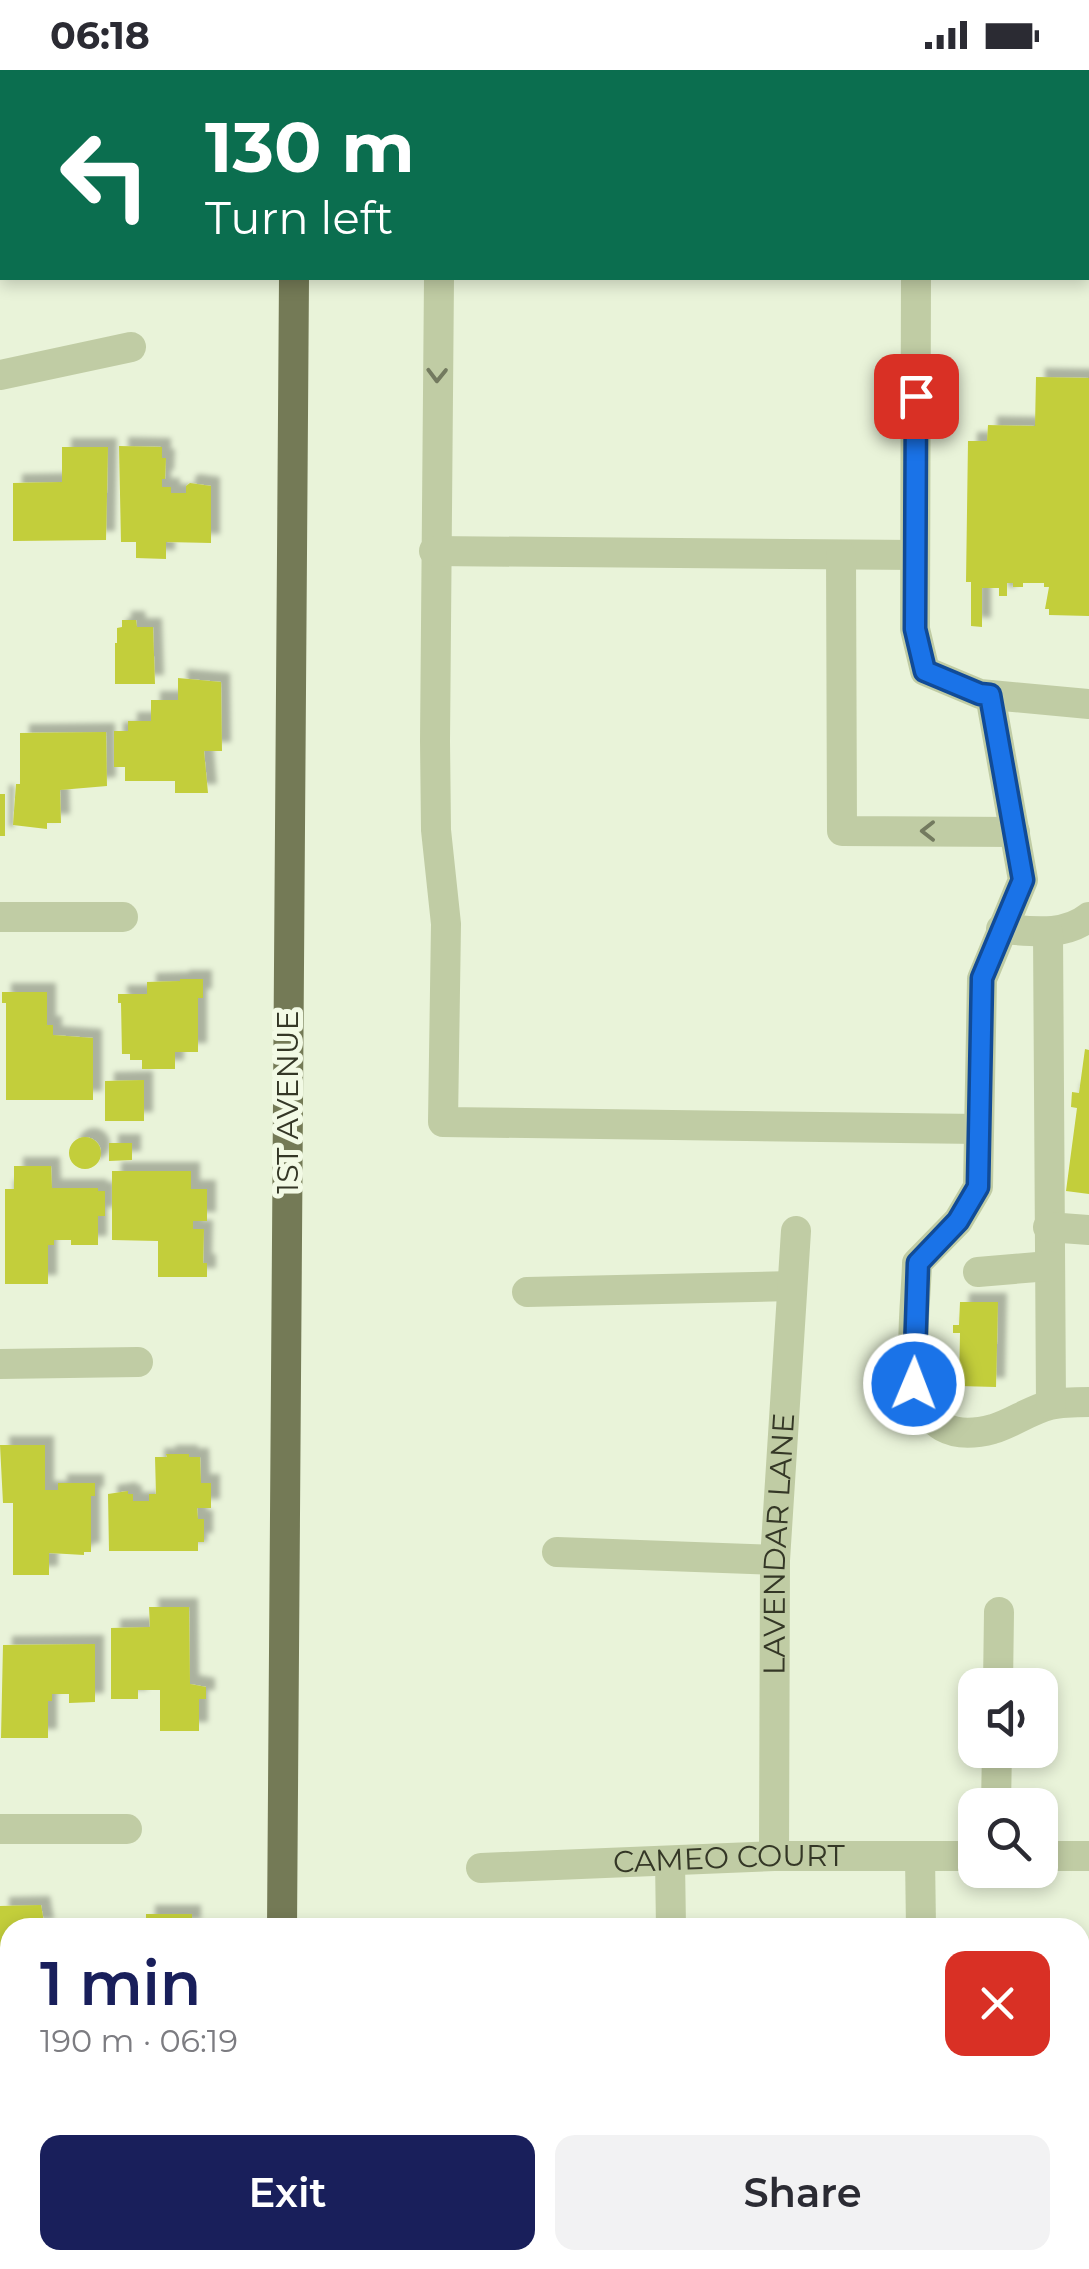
<!DOCTYPE html>
<meta charset="utf-8">
<style>
body{margin:0;font-family:Montserrat,sans-serif;background:#f2f2f3;color:#2b2b33;height:100vh;display:flex;flex-direction:column;font-size:38px;white-space:nowrap}
*{box-sizing:border-box;margin:0}
p{font-size:32px;color:#7c7c81}
.icon{flex:none;width:55px;height:55px;fill:none;stroke:currentColor;stroke-width:2;stroke-linecap:round;stroke-linejoin:round}
.map{position:relative;flex:1;overflow:hidden}
.sheet{position:absolute;left:0px;top:1848px;width:1090px;height:352px;display:flex;flex-direction:column;background:#fff;border-radius:30px 30px 0 0;box-shadow:0 5px 15px #0003}
.sheet>*{flex:none}
.top-card{position:absolute;left:0px;top:0px;width:1090px;height:210px;box-shadow:0 5px 15px #0003;background:#0b6e4f;color:#fff;overflow:hidden}
.tools{position:absolute;left:958px;top:1598px;display:grid;gap:20px}
.tools a{display:grid;place-items:center;width:100px;height:100px;border-radius:20px;background:#fff;box-shadow:0 5px 15px #0003;font-size:50px}
.pin{position:absolute;display:grid;place-items:center;width:85px;height:85px;color:#fff;margin:-42px;border-radius:20px;box-shadow:0 5px 15px #0006}
.me{position:absolute;width:110px;margin:-55px;rotate:1deg;stroke-linejoin:round;filter:drop-shadow(0 0 8px #0008)}
.turn{display:flex;align-items:center;gap:35px;height:210px;padding:0 40px;font-size:45px}
.turn .icon{width:130px;height:130px;stroke-width:2.5}
.turn b{display:block;font-size:70px;line-height:85px}
.round{display:grid;place-items:center;flex:none;width:105px;height:105px;border-radius:20px;background:#f2f2f3}
.overview{display:flex;align-items:center;justify-content:space-between;height:170px;padding:0 40px}
h1{font-size:60px;font-weight:600;line-height:75px;color:#191f5b}
.primary-button{display:flex;gap:20px;margin-top:auto;padding:20px 40px}
.primary-button a{flex:1;height:115px;border-radius:20px;background:#191f5b;color:#fff;font-size:40px;font-weight:600;line-height:115px;text-align:center}
.primary-button a+a{background:#f2f2f3;color:#2b2b33}
.status{display:flex;justify-content:space-between;align-items:center;height:70px;padding:0 50px;background:#fff;direction:ltr}
.status svg{height:28px;fill:currentColor}
.map>svg:first-child{display:block}
.building{fill:#c3ce3b;filter:url(#shadow)}
.lines{fill:none;stroke-linecap:round;stroke-linejoin:round}
.minor{stroke:#c0cca4;stroke-width:30}
.major{stroke:#747a56;stroke-width:30}
.oneway{stroke:#737a5f}
.route-casing{stroke:#114b97;stroke-width:25}
.route{stroke:#1a73e8;stroke-width:18}
.labels{text-anchor:middle;stroke-width:10;stroke-linejoin:round;paint-order:stroke}
.street-label{font-size:30px;fill:#343726;stroke:#f2fae5}
</style>
<div class="status"><b>06:18</b><svg viewBox="0 0 49 12"><path d="M0 12V9h3v3zM5 12V6h3v6zM10 12V3h3v9zM15 12V0h3v12zM26 1h20v11H26zM47 4h2v5h-2z"/></svg></div>
<div class="map">
<svg width="1089" height="2199" viewBox="0 0 1089 2199">
<defs>
<filter id="shadow"><feDropShadow dx="9" dy="-9" stdDeviation="2.5" flood-color="#0004"/></filter>
</defs>
<rect width="100%" height="100%" fill="#e9f3d9"/>
<!-- building -->
<path class="building" d="M1036,307l53,1v238l-40,-1v-6h-4l4,-22h-5v-4h-21v4h-10v-4h-6v13h-8v-8h-17v39l-11,-1v-44h-5l2,-141h19l1,-16 47,1z
M119,376l43,1v11h4l-1,21h-3v8h9v6h15v-7l4,-3 21,3v57l-45,-1v17l-30,-1v-16h-15z
M62,377h46l-2,93 -93,1v-58l49,-1z
M122,550h14l1,7h16l2,57h-40v-41h2v-15l5,-1z
M178,608l43,4 1,69h-18l4,42h-33v-12h-50v-14h-11v-36h14v-10h23v-21h27z
M106,662l1,54 -47,4 1,33h-14v6l-34,-4 3,-41h4v-51z
M0,724h5v42h-5z
M180,909h23v19h-5v54h-23v17h-33v-9h-12v-6h-8l-1,-51h-3v-9h29v-12l33,-1z
M2,922h45v33h6v10l40,3v62h-87v-97h-4z
M1085,979l4,1v144l-23,-3 11,-83 -6,-1 1,-15 7,1z
M144,1010v41h-39v-40z
M69 1083a16 16 0 1 1 32 0a16 16 0 1 1-32 0Z
M109,1073h23v17l-23,1z
M14,1096h37l1,22h46v3h7v25h-7v29h-27v-5h-17v5h-6v39h-43v-95h9z
M112,1101h79v18h16v32h-14v8h11l-1,34h4v14h-49v-36l-46,-1z
M960,1232h38l-2,85 -37,-1 1,-53h-7v-8h6z
M0,1375h45v45h13v-7h37v13h-4v56h-7v3l-35,-2v22h-36v-72h-10z
M166,1384h23v3h11l1,26h10v25h-14l1,11h6v23h-6v9h-89l-1,-57 20,-3v3h5v7h16v-7h7l-1,-37h12z
M149,1537h40l1,77 16,3v12h-7v32h-39v-41h-22v9h-27v-71l39,-1z
M95,1574v58l-26,1v-9h-17v7h-4v37h-47l2,-93z
M41,1835l4,23h-35v72l-10,1v-95z
M146,1844h46v14h-46z
M1,2028h9v71l-8,-2z"/>
<g class="lines">
<!-- minor -->
<g class="minor">
<path d="M442,2v-2"/>
<path d="M917,2v-2"/>
<path d="M439,208l-4,463 1,89 10,94 -3,198 536,7"/>
<path d="M916,208l-1,351 10,42 55,23 109,10"/>
<path d="M0,305l131,-28"/>
<path d="M434,481l481,4"/>
<path d="M841,485l1,276 173,1"/>
<path d="M990,625l33,185 -41,99 -4,208 -20,34 -41,42c-1,59 -27,194 76,166 20,-6 37,-19 57,-24 12,-3 27,-3 39,-3"/>
<path d="M0,847h123"/>
<path d="M1001,859c30,2 63,8 88,-12"/>
<path d="M1048,863l3,471"/>
<path d="M1048,1157l41,3"/>
<path d="M978,1202l71,-6"/>
<path d="M527,1222l265,-6"/>
<path d="M0,1294l138,-2"/>
<path d="M557,1482l218,8"/>
<path d="M998,1615l1,-73"/>
<path d="M996,1735l1,-55"/>
<path d="M0,1759h127"/>
<path id="s1" d="M774,1786l1,-296 21,-329"/>
<path d="M920,1786l1,72"/>
<path d="M1040,1786h49"/>
<path d="M670,1791l1,67"/>
<path id="s2" d="M481,1798l293,-12h201"/>
</g>
<!-- major -->
<path class="major" d="M295,2v-2
M282,1858l12,-1650
M279,2199l1,-9"/>
</g>
<!-- one-way arrows -->
<defs><path id="oneway-chevron" d="M-2-3.5L2.5 0L-2 3.5" fill="none" stroke-width="1.6" stroke-linecap="round" stroke-linejoin="round" transform="scale(2.5)"/></defs>
<g class="oneway">
<use href="#oneway-chevron" transform="translate(437 305) rotate(91)"/>
<use href="#oneway-chevron" transform="translate(928 761) rotate(-180)"/>
</g>
<g class="lines">
<!-- route casing -->
<g class="route-casing">
<path id="route" d="M914,1314l4,-121 40,-42 20,-34 4,-209 41,-98 -33,-185 -10,-1 -55,-23 -10,-42 1,-233"/>
</g>
<!-- route -->
<use href="#route" class="route"/>
</g>
<g class="labels">
<!-- street labels -->
<g class="street-label">
<text transform="translate(288 1032) rotate(-90)" y="10">1ST AVENUE</text>
<text dy="10" stroke="none"><textPath href="#s1" startOffset="312">LAVENDAR LANE</textPath></text>
<text dy="10" stroke="none"><textPath href="#s2" startOffset="248">CAMEO COURT</textPath></text>
</g>
</g>
</svg>
<div class="tools">
<a><svg class="icon" aria-label="sound" viewBox="0 0 24 24"><path d="M4 9h4l5-4v14l-5-4H4zM17 9q2 3 0 6"/></svg></a>
<a><svg class="icon" aria-label="search" viewBox="0 0 24 24"><circle cx="10" cy="10" r="6"/><path d="M15 15l6 6"/></svg></a>
</div>
<div class="pin" style="left:916px;top:326px;background:#d93025"><svg class="icon" aria-label="arrive" viewBox="0 0 24 24"><path d="M6 21V4h12l-3 4 3 4H6"/></svg></div>
<svg class="me" style="left:914px;top:1314px" viewBox="-20 -20 40 40"><circle r="17" fill="#1a73e8" stroke="#fff" stroke-width="3"/><path d="M0-11L8 9 0 5-8 9z" fill="#fff"/></svg>
<div class="top-card">
<div class="turn"><svg class="icon" aria-label="left" viewBox="0 0 24 24"><path d="M17 20v-9H6M10 6l-5 5 5 5"/></svg><div><b>130 m</b>Turn left</div></div>
</div>
<section class="sheet">
<div class="overview"><div><h1>1 min</h1><p>190 m · 06:19</p></div><a class="round" style="background:#d93025;color:#fff"><svg class="icon" aria-label="close" viewBox="0 0 24 24"><path d="M6 6l12 12M18 6L6 18"/></svg></a></div>
<div class="primary-button"><a>Exit</a><a>Share</a></div>
</section>
</div>
